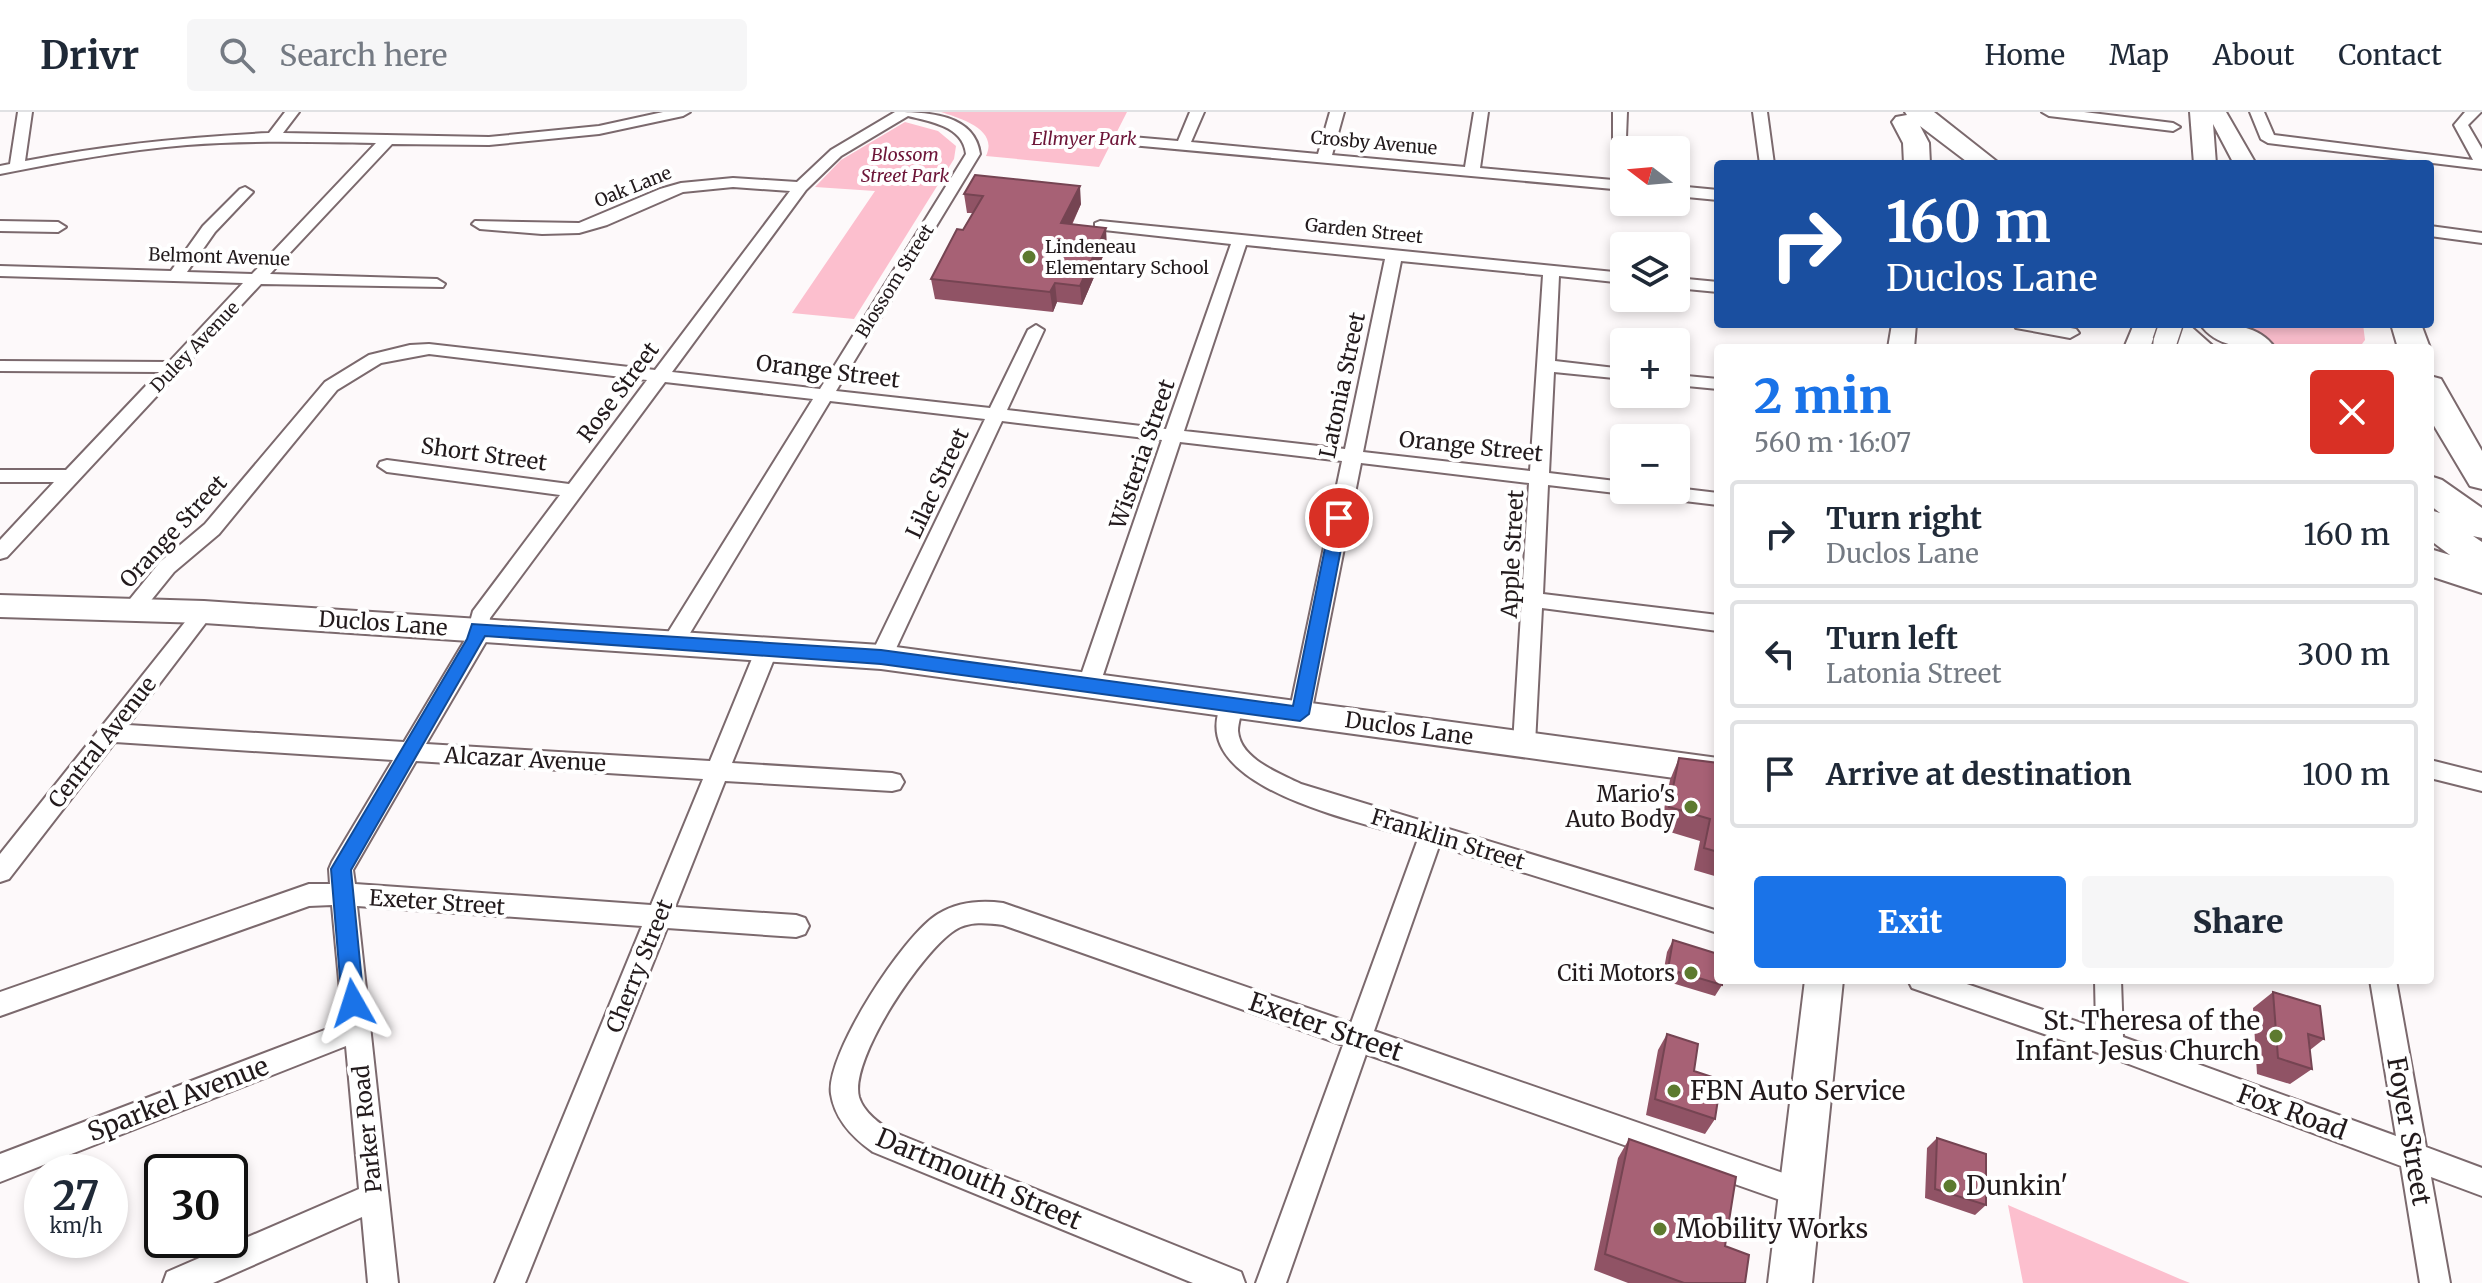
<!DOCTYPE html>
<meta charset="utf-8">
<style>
body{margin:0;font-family:Merriweather,serif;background:#f6f6f7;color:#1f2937;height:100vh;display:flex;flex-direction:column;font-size:30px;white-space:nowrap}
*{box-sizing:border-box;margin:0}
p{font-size:26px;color:#747a83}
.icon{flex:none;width:44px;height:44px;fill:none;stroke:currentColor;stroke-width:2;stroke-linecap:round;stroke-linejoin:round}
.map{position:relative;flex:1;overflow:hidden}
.details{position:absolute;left:1714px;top:232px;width:720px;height:640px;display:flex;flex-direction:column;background:#fff;border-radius:8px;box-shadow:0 4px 12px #0003}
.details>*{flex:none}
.guide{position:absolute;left:1714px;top:48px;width:720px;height:168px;border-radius:8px;box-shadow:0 4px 12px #0003;background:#1a4fa0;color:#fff;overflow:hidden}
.needle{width:52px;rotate:286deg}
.fabs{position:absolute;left:1610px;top:24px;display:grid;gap:16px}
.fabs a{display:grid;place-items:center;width:80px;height:80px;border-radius:8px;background:#fff;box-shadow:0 4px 12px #0003;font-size:40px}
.speed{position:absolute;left:24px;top:1042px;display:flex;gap:16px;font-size:40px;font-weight:700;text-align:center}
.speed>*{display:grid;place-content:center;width:104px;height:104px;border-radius:50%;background:#fff;box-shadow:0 4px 12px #0003;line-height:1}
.speed small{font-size:20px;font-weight:400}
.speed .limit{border:4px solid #111;border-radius:12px;background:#fff;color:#111}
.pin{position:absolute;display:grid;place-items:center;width:68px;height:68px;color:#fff;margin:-34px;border:4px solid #fff;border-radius:50%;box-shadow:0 2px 8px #0007}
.me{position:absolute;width:88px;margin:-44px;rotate:354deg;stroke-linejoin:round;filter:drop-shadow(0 0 6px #0008)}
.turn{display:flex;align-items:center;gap:28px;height:168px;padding:0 40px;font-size:36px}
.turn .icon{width:104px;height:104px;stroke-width:2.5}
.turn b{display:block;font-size:56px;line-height:68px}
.round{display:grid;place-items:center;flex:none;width:84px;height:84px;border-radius:8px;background:#f6f6f7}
.summary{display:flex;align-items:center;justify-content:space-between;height:136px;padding:0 40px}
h1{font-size:48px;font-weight:800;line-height:60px;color:#1a73e8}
.button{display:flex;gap:16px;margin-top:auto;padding:16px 40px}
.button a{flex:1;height:92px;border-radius:8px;background:#1a73e8;color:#fff;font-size:32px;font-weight:800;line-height:92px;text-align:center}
.button a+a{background:#f6f6f7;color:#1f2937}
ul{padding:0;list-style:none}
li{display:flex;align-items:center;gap:24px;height:108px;margin:0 16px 12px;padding:0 24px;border:4px solid #e0e1e3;border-radius:8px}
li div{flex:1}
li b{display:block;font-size:30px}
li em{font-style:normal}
header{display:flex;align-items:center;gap:48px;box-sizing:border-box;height:112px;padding:0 40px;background:#fff;border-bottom:2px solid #e0e1e3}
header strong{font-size:38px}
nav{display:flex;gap:44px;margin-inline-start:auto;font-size:28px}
.search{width:560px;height:72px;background:#f6f6f7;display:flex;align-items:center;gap:20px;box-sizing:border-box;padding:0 28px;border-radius:8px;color:#747a83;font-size:30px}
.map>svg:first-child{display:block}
.green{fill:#fcbfce}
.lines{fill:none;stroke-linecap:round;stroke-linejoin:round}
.street-casing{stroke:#7b696d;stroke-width:4}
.secondary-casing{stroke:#7b696d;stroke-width:4}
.highway-casing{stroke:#7b696d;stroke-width:4}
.street{fill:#fff;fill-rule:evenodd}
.secondary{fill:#fff;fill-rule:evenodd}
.highway{fill:#fff;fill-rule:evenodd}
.secondary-bridge-casing{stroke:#7b696d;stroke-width:26;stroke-linecap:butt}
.secondary-bridge{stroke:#fff;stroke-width:23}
.wall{fill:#905365}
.shaded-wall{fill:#754452}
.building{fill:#a76175;stroke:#754452;stroke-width:2}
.route{fill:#1a73e8;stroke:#114b97;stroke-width:2}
.poi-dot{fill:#5d7a2f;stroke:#fff;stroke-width:3}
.labels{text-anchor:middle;stroke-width:8;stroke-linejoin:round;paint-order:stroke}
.far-park-label{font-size:18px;font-style:italic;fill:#6d1538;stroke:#fff}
.far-street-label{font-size:18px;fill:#221a1c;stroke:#fff}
.far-poi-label{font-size:18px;fill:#221a1c;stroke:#fff;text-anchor:start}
.street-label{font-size:22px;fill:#221a1c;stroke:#fff}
.poi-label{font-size:22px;fill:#221a1c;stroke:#fff;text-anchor:end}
.near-poi-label{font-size:26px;fill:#221a1c;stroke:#fff;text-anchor:start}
.near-street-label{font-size:26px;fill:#221a1c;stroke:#fff}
</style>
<header>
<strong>Drivr</strong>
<div class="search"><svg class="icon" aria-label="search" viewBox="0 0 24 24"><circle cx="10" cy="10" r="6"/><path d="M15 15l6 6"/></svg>Search here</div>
<nav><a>Home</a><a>Map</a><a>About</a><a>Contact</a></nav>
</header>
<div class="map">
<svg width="2482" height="1171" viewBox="0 0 2482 1171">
<rect width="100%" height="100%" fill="#fdf9fa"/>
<!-- green -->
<path class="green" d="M941,0h186l-28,55 -113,-11c13,-27 -27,-38 -45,-44z
M905,10l33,9 18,15 -2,13 -100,160 -62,-6 83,-122 -60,-4 26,-27z
M2234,212h129l2,16 -6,8h-79z
M2008,1093l172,74 10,4h-167z"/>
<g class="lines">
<!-- street casing -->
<g class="street-casing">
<path id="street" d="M18,0h14l-7,49c81,-16 161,-24 244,-28l16,-21h14l-16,21 206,4 110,-11 64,-14h27l-7,4 -84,18 -110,11 -97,-1 -122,130 167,5 8,5 -2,3 -182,-3 -254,273 -7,2v-19l54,-58h-54v-12h66l93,-98 -159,-1v-10l169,1 74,-79 -243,-7v-10l171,5 32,-45 37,-37 5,-2 8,5 -38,40 -28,40 65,2 124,-131c-63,-1 -126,-3 -189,2 -63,5 -125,17 -187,29v-8l10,-2z
M895,0c32,0 80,2 85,42l-144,237 154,17 38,-78 8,-5 8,5 -37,80 159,19 65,-185 -136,-15v-6l5,-2 524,52v10l-65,-7 -4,85 69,8v10l-70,-7 -5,101 75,9v8h8l-8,4 -76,-9 -5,109 175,21v16l-176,-23 -7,136 -3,6 -8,3 -8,-3 -3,-6 16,-261 -168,-20 -50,251 -3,6 -8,3 -8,-3 -3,-6 53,-253 -162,-19 -80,242 -3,6 -8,2 -8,-2 -3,-6 84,-244 -160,-19 -110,236 -3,6h-16l-3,-6 115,-238 -155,-18 -149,247h-16l-3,-6 151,-243 -148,-17 -175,236 -3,22 -61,104 284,17 46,-112 3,-6h16l3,6 -46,114 160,10 8,2 4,7 -4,7 -8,2 -167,-10 -50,126 121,8 9,3 4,8 -4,8 -9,3 -129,-9 -142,355h-30l147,-357 -285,-20 41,377h-30l-6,-66 -149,66h-50l4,-11 192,-83 -13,-143 -346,136v-28l343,-131 -11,-118 -23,1 -309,110v-24l309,-108h21l-1,-15 3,-7 61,-102 -278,-18 -106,137 -9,3v-28l197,-247h14l3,5 -86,113 276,17 61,-102 8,-29 87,-116 -173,-23 -9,-6 2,-4 7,-2 182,24 78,-104 -218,-26 -48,9 -44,27 -118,144 -45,38 -34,42h-14l-3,-5 3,-5 34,-42 45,-38 120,-142 44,-27 41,-10 19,-1 226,26 135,-179 -57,-4 -50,5 -76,33 -28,8 -37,1 -62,-5 -8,-5 3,-3 104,2 81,-34 21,-6 52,-5 64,4 34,-32zM908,4c23,6 55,10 58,38l-146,235 -148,-17 134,-182 35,-34zM1246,133l139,14 -40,190 -161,-18zM1401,149l142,14 -13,196 -167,-19zM416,649l287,18 -52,126 -296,-21 -2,-14z
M1190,0h14l-13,30 127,12 12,-42h14l-12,43 133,12 9,-55h14l-8,56 133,12v-68h14l-3,78 -504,-46 -7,-4 7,-4 58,5z
M1753,0h14l7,52h-14z
M2042,0h42l89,11 7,4 -7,4 -124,-15z
M2250,0h14l10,23 199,25 -19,-35 11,-13h16l-13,13 14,24v20l-214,-26 -7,-4z
M1676,74l42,4v10l-42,-4z
M0,109l58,1 8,5 -8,5 -58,-1z
M2430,114l52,7v10l-52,-7z
M1676,166l42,4v10l-42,-4z
M2014,212h35l27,5 3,4 -9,5 -54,-10z
M1676,263l42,4v10l-42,-4z
M1676,376l42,5v12l-76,-9 -10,-6z
M1232,584l8,3c5,10 -2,20 -2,32 2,28 41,42 63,53l417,127v22l-279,-87 -65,185 426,148 10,4 4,10 -4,10 -10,4 -434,-153 -80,229h-30l87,-238 -340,-120c-16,-2 -34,-4 -48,5 -32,20 -106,129 -96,167 5,16 21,27 34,35l348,140 4,11h-52l-320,-131c-20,-14 -38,-32 -42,-58 -6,-39 73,-160 107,-180 20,-12 42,-14 65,-11l348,120 67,-184c-55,-17 -241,-52 -194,-140z
M2430,648l52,13v18l-52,-13z
M1908,868h47l141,48 -1,-48h26l2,57 273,99 -26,-156h26l30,167 56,21v28l-51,-19 19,106h-30l-19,-117 -291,-109 -198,-69z"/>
</g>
<!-- secondary casing -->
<g class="secondary-casing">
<path id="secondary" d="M2190,0h36l30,52h-22l-21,-40 3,40h-22z
M1892,212h24l-2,24h-26z
M2134,212h24l-8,24h-26z
M0,483l204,6 677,44 837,113v26l-837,-115 -677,-46 -204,-6z
M1805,868h38l-31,303h-44z"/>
</g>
<!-- highway casing -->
<g class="highway-casing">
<path id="highway" d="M1905,0h29l66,52h-30l-50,-38 9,17 1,21h-26l-1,-21 -11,-21 4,-5 11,-2z
M2154,212h34l27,24h-35z
M2200,212c26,0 58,-1 75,24 -27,0 -58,1 -75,-24z
M2391,212h30l9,24h-32z
M2430,264l11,3 41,72v38l-12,-3 -40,-67z
M2430,364l12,4 40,28v30l-9,-2 9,6v51l-52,-17v-27l20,6 -20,-15v-30l10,3 -10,-8z"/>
</g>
<!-- street -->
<use href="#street" class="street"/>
<!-- secondary -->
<use href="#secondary" class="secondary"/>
<!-- highway -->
<use href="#highway" class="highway"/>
<!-- secondary-bridge casing -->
<g class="secondary-bridge-casing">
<path id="secondary-bridge" d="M2165,230l6,-18"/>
</g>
<!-- secondary-bridge -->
<use href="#secondary-bridge" class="secondary-bridge"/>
</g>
<!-- wall -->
<path class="wall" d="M964,82l117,10 -9,21 35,22 -25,58 -25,-3 -4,10 -118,-13 -4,-20 42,-66h-6z
M1679,646l39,5v114l-24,-7 6,-29 -40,-12 10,-49z
M1673,828l49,45 -7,11 -53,-16 5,-28z
M2273,880l51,47 -14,11 2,19 -22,15 -33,-10 -4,-66z
M1667,922l27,37 21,48 -10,15 -59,-19 12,-65z
M1937,1026l49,67 -11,10 -50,-17 2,-50z
M1629,1027l96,107 20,37h-117l-34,-13 24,-112z"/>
<!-- shaded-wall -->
<path class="shaded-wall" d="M1080,74l1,18 -18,38 -2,-19z
M1106,116l1,19 -25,58 -2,-19z
M1055,171l2,19 -4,10 -3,-20z"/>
<!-- building -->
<path class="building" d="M975,63l105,11 -19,37 45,5 -26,58 -25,-3 -5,9 -119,-13 26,-50 6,1 20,-34 -19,-2z
M1679,646l39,5v89l-14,-4 6,-29 -41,-12z
M1673,828l45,14v26h4v5l-54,-16z
M2273,880l47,14 4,33 -16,-5 4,35 -34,-11z
M1667,922l31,10 -4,27 27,9 -6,39 -60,-20z
M1937,1026l49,16v51l-51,-16z
M1629,1027l107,38 -11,69 24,9 -4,28h-61l-79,-29z"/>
<!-- route -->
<path class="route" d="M1339,400l8,6 -38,196 -9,7 -419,-57 -396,-28 -134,234 13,133 -3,7 -8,2 -8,-2 -3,-7 -11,-134 136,-230 5,-15 409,26 412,56 38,-188z"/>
<!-- markers -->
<g class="poi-dot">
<circle cx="1029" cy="145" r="8"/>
<circle cx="1691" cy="695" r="8"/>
<circle cx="1691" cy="861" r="8"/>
<circle cx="2276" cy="924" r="8"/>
<circle cx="1674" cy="979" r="8"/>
<circle cx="1950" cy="1074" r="8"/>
<circle cx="1660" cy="1117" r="8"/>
</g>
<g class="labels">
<!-- far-park labels -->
<g class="far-park-label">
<text x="1084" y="33">Ellmyer Park</text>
<text x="905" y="49">Blossom<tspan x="905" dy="21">Street Park</tspan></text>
</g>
<!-- far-street labels -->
<g class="far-street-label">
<text transform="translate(1374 31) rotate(5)" y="6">Crosby Avenue</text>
<text transform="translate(633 75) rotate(-22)" y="6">Oak Lane</text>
<text transform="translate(1364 119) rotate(6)" y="6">Garden Street</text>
<text transform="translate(219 145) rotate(2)" y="6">Belmont Avenue</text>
<text transform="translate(895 169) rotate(-58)" y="6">Blossom Street</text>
<text transform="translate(195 235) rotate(-46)" y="6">Duley Avenue</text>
</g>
<!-- far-poi labels -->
<g class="far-poi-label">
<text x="1045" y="141">Lindeneau<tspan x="1045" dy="21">Elementary School</tspan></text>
</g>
<!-- street labels -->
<g class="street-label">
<text transform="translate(828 259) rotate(7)" y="8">Orange Street</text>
<text transform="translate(1342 273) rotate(-78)" y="8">Latonia Street</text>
<text transform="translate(618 280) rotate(-53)" y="8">Rose Street</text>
<text transform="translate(1471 334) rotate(6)" y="8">Orange Street</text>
<text transform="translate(484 342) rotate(8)" y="8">Short Street</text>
<text transform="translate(1142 342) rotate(-71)" y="8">Wisteria Street</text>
<text transform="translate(937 371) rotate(-65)" y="8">Lilac Street</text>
<text transform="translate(173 419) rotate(-47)" y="8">Orange Street</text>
<text transform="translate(1512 442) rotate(-87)" y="8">Apple Street</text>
<text transform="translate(383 511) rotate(4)" y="8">Duclos Lane</text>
<text transform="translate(1409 616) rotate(8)" y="8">Duclos Lane</text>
<text transform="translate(102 630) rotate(-52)" y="8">Central Avenue</text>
<text transform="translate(525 647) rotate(3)" y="8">Alcazar Avenue</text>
<text transform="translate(1448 727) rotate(17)" y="8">Franklin Street</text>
<text transform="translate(437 790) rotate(4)" y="8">Exeter Street</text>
<text transform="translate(639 854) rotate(-68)" y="8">Cherry Street</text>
<text transform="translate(367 1017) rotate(-96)" y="8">Parker Road</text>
</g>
<!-- poi labels -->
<g class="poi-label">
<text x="1675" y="690">Mario's<tspan x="1675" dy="25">Auto Body</tspan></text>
<text x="1675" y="869">Citi Motors</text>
</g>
<!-- near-poi labels -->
<g class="near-poi-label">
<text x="2260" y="918" text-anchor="end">St. Theresa of the<tspan x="2260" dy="30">Infant Jesus Church</tspan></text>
<text x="1690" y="988">FBN Auto Service</text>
<text x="1966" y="1083">Dunkin'</text>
<text x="1676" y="1126">Mobility Works</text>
</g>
<!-- near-street labels -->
<g class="near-street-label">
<text transform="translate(1326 915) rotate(19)" y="9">Exeter Street</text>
<text transform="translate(178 987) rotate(-21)" y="9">Sparkel Avenue</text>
<text transform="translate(2292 1000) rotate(20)" y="9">Fox Road</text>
<text transform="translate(2409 1019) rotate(80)" y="9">Foyer Street</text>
<text transform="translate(979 1067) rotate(23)" y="9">Dartmouth Street</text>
</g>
</g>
</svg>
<div class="fabs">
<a><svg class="needle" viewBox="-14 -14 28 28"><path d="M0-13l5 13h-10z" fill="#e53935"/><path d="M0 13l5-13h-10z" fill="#747a83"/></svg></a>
<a><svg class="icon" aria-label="layers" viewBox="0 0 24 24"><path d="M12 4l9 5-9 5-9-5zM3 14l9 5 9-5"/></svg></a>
<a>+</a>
<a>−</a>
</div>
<div class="speed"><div>27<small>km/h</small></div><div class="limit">30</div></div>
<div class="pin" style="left:1339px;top:406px;background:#d93025"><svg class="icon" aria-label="arrive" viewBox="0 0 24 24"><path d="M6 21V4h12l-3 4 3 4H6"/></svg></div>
<svg class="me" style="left:353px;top:891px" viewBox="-20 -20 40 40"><path d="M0-17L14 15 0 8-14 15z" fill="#1a73e8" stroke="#fff" stroke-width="4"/></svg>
<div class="guide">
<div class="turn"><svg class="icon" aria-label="right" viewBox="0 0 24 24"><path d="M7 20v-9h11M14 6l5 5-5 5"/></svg><div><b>160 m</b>Duclos Lane</div></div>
</div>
<section class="details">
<div class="summary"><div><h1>2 min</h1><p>560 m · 16:07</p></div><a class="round" style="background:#d93025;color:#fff"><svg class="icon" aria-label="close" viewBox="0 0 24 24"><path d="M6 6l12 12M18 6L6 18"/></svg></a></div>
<ul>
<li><svg class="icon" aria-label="right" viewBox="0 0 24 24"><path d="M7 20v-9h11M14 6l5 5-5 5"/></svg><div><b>Turn right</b><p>Duclos Lane</p></div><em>160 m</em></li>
<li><svg class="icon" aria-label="left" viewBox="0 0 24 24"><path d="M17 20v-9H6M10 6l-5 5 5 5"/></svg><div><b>Turn left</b><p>Latonia Street</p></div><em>300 m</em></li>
<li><svg class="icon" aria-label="arrive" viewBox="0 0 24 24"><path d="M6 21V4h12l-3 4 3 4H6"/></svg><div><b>Arrive at destination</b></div><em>100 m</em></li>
</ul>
<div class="button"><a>Exit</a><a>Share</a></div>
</section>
</div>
